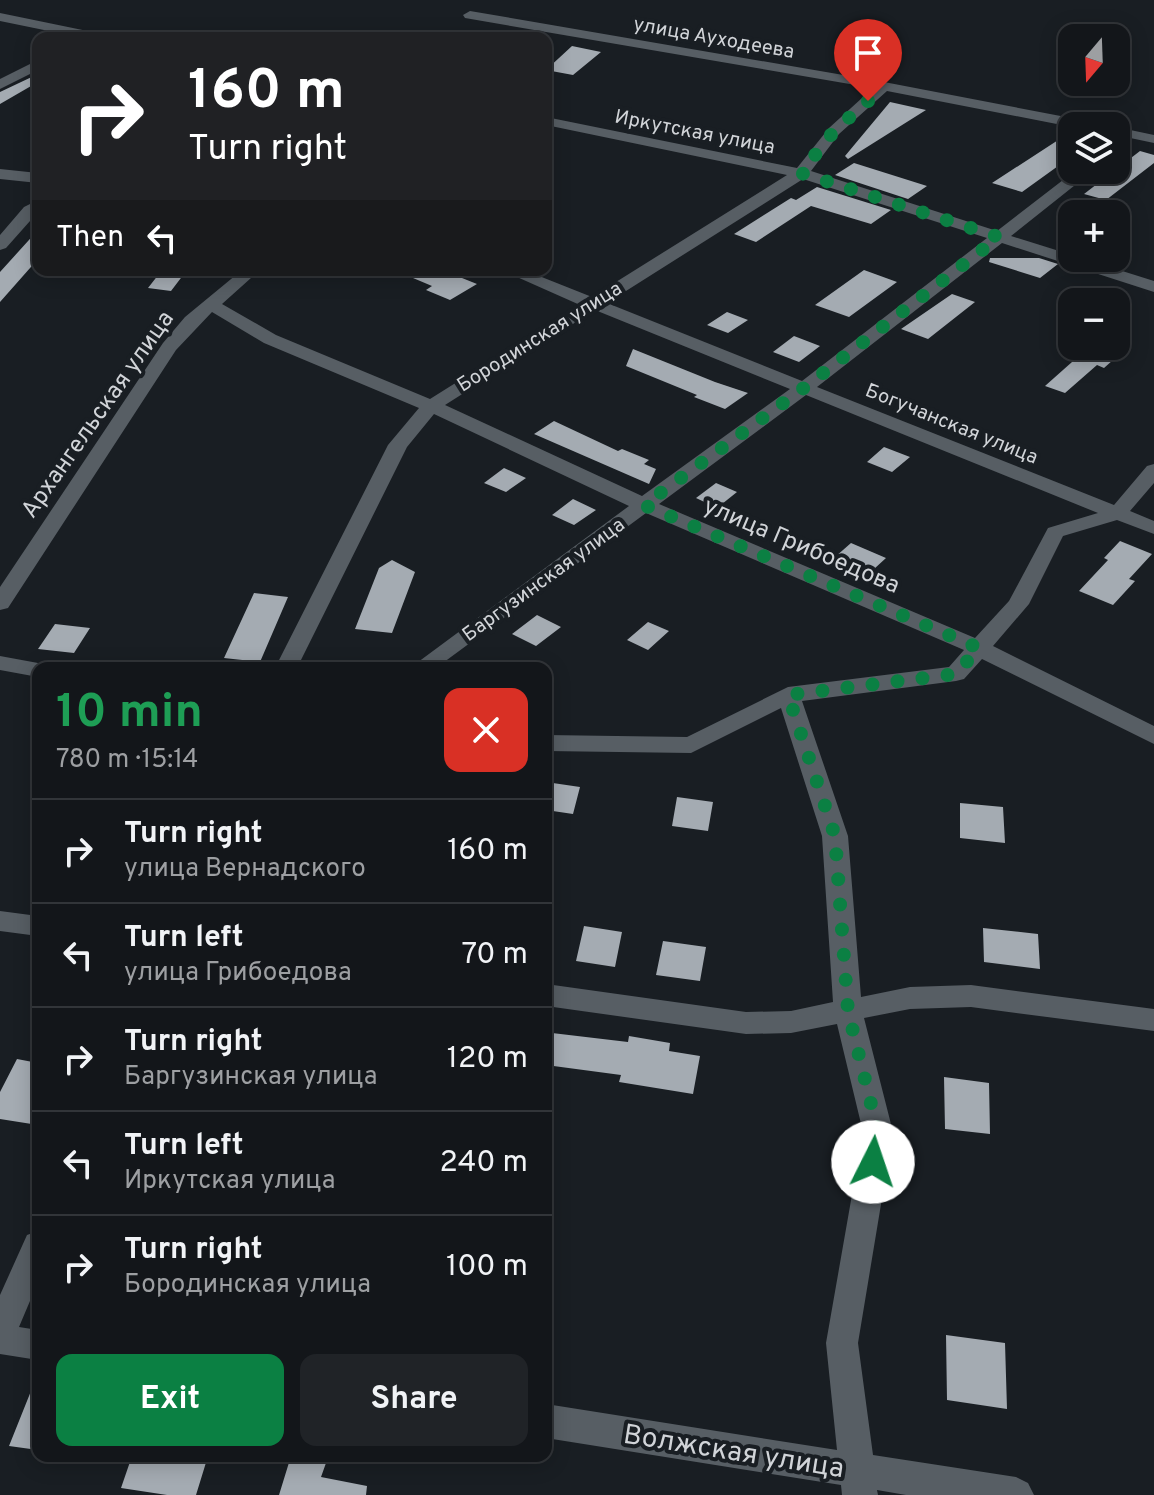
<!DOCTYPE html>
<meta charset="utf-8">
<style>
body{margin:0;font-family:Overpass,sans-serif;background:#202327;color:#f1f3f6;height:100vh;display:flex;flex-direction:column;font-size:30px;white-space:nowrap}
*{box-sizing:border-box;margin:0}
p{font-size:26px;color:#9d9fa2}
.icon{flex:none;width:44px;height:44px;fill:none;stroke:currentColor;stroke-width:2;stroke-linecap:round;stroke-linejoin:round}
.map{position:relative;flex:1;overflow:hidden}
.side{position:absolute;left:32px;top:662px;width:520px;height:800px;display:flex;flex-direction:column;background:#13161a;border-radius:16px;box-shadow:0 4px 20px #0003,0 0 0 2px #323539}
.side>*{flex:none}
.banner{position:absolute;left:32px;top:32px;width:520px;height:244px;border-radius:16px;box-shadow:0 4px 20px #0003,0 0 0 2px #323539;background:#202124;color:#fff;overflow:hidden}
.needle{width:52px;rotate:199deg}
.fabs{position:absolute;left:1058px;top:24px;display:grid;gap:16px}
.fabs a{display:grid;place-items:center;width:72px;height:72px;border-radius:16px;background:#13161a;box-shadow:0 4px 20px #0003,0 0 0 2px #323539;font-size:40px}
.pin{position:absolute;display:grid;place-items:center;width:68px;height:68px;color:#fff;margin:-82px -34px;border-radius:50% 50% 50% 0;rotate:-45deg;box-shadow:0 0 8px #0007}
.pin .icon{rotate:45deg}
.me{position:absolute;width:88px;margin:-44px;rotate:4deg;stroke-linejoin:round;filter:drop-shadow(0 0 6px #0008)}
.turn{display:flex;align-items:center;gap:28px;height:168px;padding:0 24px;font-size:36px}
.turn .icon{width:104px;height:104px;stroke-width:2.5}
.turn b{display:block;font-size:56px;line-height:68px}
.then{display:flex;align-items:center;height:76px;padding:0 24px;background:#0003;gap:16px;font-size:30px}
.round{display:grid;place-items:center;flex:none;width:84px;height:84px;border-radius:16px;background:#202327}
.head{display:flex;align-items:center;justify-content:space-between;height:136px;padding:0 24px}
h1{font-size:48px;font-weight:700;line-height:60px;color:#1e9e55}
.cta{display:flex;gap:16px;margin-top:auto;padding:16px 24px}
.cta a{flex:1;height:92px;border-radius:16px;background:#0b8043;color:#fff;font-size:32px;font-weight:700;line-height:92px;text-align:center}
.cta a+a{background:#202327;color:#f1f3f6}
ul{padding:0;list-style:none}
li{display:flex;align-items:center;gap:24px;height:104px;padding:0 24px;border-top:2px solid #323539}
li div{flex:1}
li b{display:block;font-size:30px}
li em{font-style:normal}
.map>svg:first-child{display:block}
.building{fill:#a4abb2}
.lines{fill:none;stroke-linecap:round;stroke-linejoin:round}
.minor{fill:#575e64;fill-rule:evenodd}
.route{stroke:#0b8043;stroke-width:14;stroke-dasharray:0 25.2}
.labels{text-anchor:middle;stroke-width:8;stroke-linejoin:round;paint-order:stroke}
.far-street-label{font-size:20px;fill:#d1d4d8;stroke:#191e23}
.street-label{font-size:24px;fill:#d1d4d8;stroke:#191e23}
.near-street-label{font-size:28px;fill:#d1d4d8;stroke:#191e23}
</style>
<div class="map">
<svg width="1154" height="1495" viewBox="0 0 1154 1495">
<rect width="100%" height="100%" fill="#191e23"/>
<!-- building -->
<path class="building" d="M572,46l29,6 -28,23 -27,-5z
M38,74v8l-38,22v-12z
M890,102l36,8 -78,49 -3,-3z
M1072,131v25l-50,36 -30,-9z
M1140,151l14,4v8l-48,37 -22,-6z
M854,163l73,23 -19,13 -73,-24z
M817,187l74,23 -20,14 -60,-18 -55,36 -22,-8 57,-36 5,2z
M38,230v29l-38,43v-30z
M990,258h49l19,6 -18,14 -51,-16z
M162,270h25l-16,21 -23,-3z
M394,270h48l35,14 -27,16 -24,-10 6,-4z
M864,270l33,12 -48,35 -34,-12z
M952,294l23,8 -47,37 -27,-10z
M727,312l21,8 -20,13 -21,-8z
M794,336l26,10 -21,16 -26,-10z
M1090,346h15l17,6 -18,16 -7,-3 -32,28 -20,-7z
M633,349l82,33 33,11 -23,16 -31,-12 3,-2 -71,-29z
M554,421l64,30 4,-2 27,11 -5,4 12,5 -7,15 -115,-50z
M884,447l26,10 -18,15 -25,-10z
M504,468l22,10 -20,14 -22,-9z
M716,483l21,9 -20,16 -21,-10z
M573,499l23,11 -22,15 -22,-10z
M1120,541l32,13 -23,25 6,2 -22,24 -34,-14 29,-31 -4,-2z
M851,543l35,15 -24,22 -35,-16z
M392,560l23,12 -23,61 -37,-4 24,-61z
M254,593l34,4 -28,65 -36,-4z
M537,615l24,12 -25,19 -24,-12z
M648,622l21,9 -21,19 -21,-10z
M55,624l35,4 -16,25 -36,-4z
M546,782l34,5 -7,27 -27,-4z
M677,797l36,5 -5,29 -36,-5z
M960,803l43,4 2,36 -45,-5z
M584,926l38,6 -7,35 -39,-6z
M983,928l55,6 2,35 -56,-7z
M663,941l43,6 -6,34 -44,-6z
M552,1033l76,9 1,-6 41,7 -1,8 31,5 -7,38 -74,-12 2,-7 -75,-10z
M17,1059l21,4v62l-38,-6v-27z
M944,1077l45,6 1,51 -45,-5z
M946,1335l59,8 2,66 -60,-9z
M37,1376l1,74 -29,-4z
M132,1456h76l-12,39h-29l-46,-7z
M291,1456l35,7 -5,14 46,9 -1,9h-87z"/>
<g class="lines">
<!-- minor -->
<path class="minor" d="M470,11l414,71 208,40 7,4 -27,1 -185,-36 -48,43 -28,37 186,60 79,-61h18l-83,66 61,19v3h9l73,23v11l-152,-49 -185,144 297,118 33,-39 7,-2v19l-24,28 24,10v13l-37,-14 -54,16 -34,68 -36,42 161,80v18l-172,-85 -18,20 -8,2 -154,20 46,135 13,161 49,-10 61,-2 183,24v22l-183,-24 -61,2 -46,9 29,114 -35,211 15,112 143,22 12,6 6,12h-128l-29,-5 1,5h-36l-1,-10 -295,-47v-34l291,46 -11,-107 37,-211 -26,-108 -46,9 -45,1 -200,-28v-22l200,28 45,-1 42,-9 -11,-166 -41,-128 -90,45 -145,-2v-16l141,2 101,-50 161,-20 15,-17 -318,-137 -210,155h-26l219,-162 -195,-92 -27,33 -110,221h-22l113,-223 31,-37 -155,-65 -52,-31 -36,38 -168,258 -8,2v-23l163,-244 22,-26 57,-47h18l-38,34 54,31 154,64 150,-94 -79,-35h23l68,27 195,-122 -241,-50v-8l251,51 32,-40 44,-40 -408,-70 -2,-3zM803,179l184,59 -185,143 -195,-78zM595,310l195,79 -148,107 -197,-91zM806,395l292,118 -50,15 -39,73 -34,37 -316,-134z
M0,13l102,21 7,4h-26l-83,-17z
M38,60v10l-38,19v-10z
M1116,127l38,8v8l-38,-8z
M0,169l38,4v10l-38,-4z
M38,200v12l-32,36 -6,2v-15l24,-28z
M0,656l38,7 10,5h-10v9l-38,-7z
M0,911l38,5v20l-38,-5z
M38,1231v51l-19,45 19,3v30l-38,-6v-59l27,-60z"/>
</g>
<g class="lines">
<!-- route -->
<path class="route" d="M868,101l-34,30 -33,42 198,64 -194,150 -161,118 335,143 -23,26 -168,21 47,141 13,175 30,121 -5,30"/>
</g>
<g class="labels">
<!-- far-street labels -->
<g class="far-street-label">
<text transform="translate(714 37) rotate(10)" y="7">улица Ауходеева</text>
<text transform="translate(695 131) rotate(11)" y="7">Иркутская улица</text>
<text transform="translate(539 336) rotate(-32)" y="7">Бородинская улица</text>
<text transform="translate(952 423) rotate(22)" y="7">Богучанская улица</text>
<text transform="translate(543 579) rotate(-36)" y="7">Баргузинская улица</text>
</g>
<!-- street labels -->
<g class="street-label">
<text transform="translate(97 414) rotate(-55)" y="8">Архангельская улица</text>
<text transform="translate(802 545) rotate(23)" y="8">улица Грибоедова</text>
</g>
<!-- near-street labels -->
<g class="near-street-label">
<text transform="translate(734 1450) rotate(9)" y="10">Волжская улица</text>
</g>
</g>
</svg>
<div class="fabs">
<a><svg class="needle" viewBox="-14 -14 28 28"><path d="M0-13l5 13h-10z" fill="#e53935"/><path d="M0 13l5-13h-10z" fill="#9d9fa2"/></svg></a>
<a><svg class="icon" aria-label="layers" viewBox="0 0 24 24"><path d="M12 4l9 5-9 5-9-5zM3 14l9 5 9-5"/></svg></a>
<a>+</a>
<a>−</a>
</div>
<div class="pin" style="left:868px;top:101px;background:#d93025"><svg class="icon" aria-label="arrive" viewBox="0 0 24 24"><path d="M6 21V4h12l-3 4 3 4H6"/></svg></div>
<svg class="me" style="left:873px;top:1162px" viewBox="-20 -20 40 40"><circle r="19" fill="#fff"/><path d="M0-13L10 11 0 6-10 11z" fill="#0b8043"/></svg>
<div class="banner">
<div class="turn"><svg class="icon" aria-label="right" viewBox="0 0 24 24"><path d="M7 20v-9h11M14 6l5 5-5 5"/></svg><div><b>160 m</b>Turn right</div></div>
<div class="then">Then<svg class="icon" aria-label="left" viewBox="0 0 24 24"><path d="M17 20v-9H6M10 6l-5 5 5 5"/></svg></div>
</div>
<section class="side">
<div class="head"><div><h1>10 min</h1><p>780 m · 15:14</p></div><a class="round" style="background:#d93025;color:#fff"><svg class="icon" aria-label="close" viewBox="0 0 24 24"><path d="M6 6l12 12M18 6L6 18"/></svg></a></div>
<ul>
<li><svg class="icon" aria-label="right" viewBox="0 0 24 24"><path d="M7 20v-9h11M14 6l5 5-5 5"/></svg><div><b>Turn right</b><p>улица Вернадского</p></div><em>160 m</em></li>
<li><svg class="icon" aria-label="left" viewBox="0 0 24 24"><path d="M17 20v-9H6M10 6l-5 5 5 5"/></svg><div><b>Turn left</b><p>улица Грибоедова</p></div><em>70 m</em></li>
<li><svg class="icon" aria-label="right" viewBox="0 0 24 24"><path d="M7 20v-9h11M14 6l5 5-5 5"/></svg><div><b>Turn right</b><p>Баргузинская улица</p></div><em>120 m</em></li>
<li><svg class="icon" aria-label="left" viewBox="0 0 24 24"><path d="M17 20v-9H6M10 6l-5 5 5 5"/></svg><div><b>Turn left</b><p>Иркутская улица</p></div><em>240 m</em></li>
<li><svg class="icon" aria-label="right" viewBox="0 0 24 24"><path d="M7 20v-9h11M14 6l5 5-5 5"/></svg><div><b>Turn right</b><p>Бородинская улица</p></div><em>100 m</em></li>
</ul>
<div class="cta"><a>Exit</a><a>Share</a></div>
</section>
</div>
